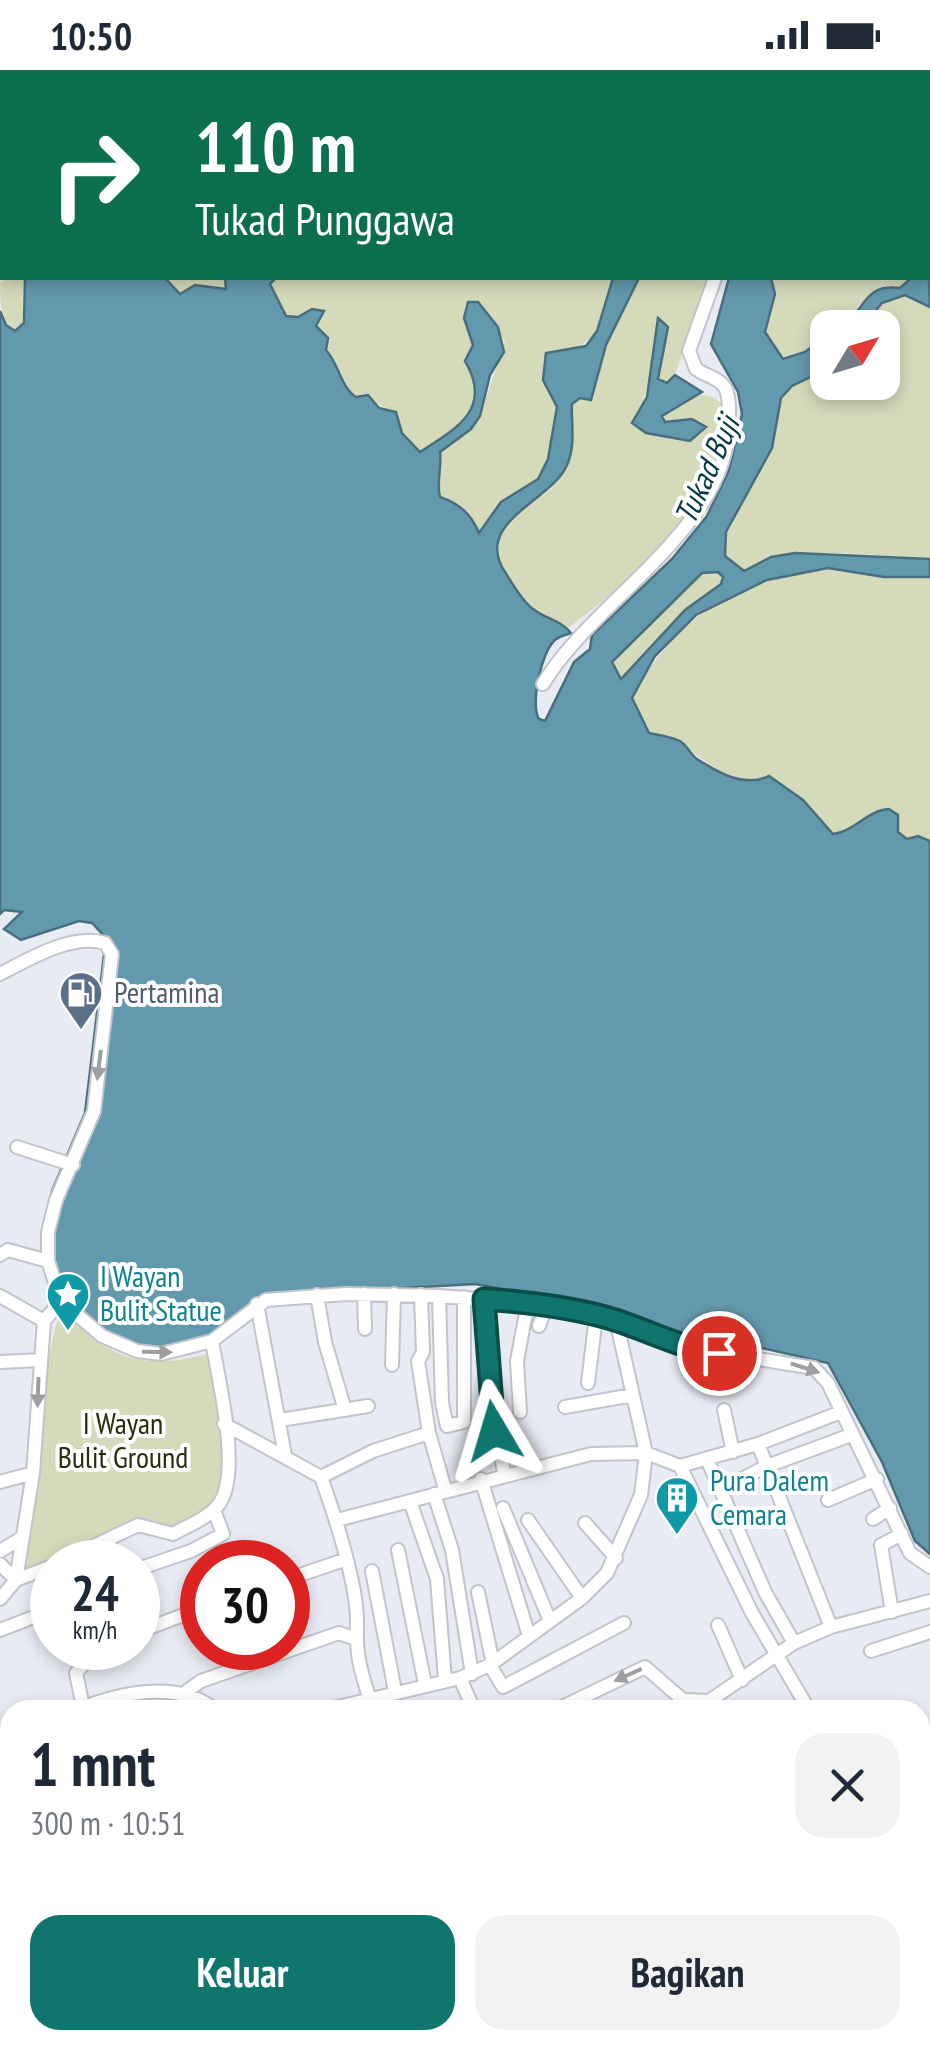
<!DOCTYPE html>
<html lang="id">
<meta charset="utf-8">
<style>
body{margin:0;font-family:"PT Sans Narrow",sans-serif;background:#f2f2f3;color:#1f2937;height:100vh;display:flex;flex-direction:column;font-size:38px;white-space:nowrap}
*{box-sizing:border-box;margin:0}
p{font-size:32px;color:#747a83}
.icon{flex:none;width:55px;height:55px;fill:none;stroke:currentColor;stroke-width:2;stroke-linecap:round;stroke-linejoin:round}
.map{position:relative;flex:1;overflow:hidden}
.details{position:absolute;left:0px;top:1630px;width:930px;height:350px;display:flex;flex-direction:column;background:#fff;border-radius:30px 30px 0 0;box-shadow:0 5px 15px #0003}
.details>*{flex:none}
.hud{position:absolute;left:0px;top:0px;width:930px;height:210px;box-shadow:0 5px 15px #0003;background:#0b6e4f;color:#fff;overflow:hidden}
.needle{width:65px;rotate:52deg}
.tools{position:absolute;left:810px;top:240px;display:grid;gap:20px}
.tools a{display:grid;place-items:center;width:90px;height:90px;border-radius:20px;background:#fff;box-shadow:0 5px 15px #0003;font-size:50px}
.speed{position:absolute;left:30px;top:1470px;display:flex;gap:20px;font-size:50px;font-weight:700;text-align:center}
.speed>*{display:grid;place-content:center;width:130px;height:130px;border-radius:50%;background:#fff;box-shadow:0 5px 15px #0003;line-height:1}
.speed small{font-size:25px;font-weight:400}
.speed .limit{border:15px solid #d22;background:#fff;color:#111}
.pin{position:absolute;display:grid;place-items:center;width:85px;height:85px;color:#fff;margin:-42px;border:5px solid #fff;border-radius:50%;box-shadow:0 2px 10px #0007}
.me{position:absolute;width:110px;margin:-55px;rotate:353deg;stroke-linejoin:round;filter:drop-shadow(0 0 8px #0008)}
.turn{display:flex;align-items:center;gap:35px;height:210px;padding:0 30px;font-size:45px}
.turn .icon{width:130px;height:130px;stroke-width:2.5}
.turn b{display:block;font-size:70px;line-height:85px}
.round{display:grid;place-items:center;flex:none;width:105px;height:105px;border-radius:30px;background:#f2f2f3}
.overview{display:flex;align-items:center;justify-content:space-between;height:170px;padding:0 30px}
h1{font-size:60px;font-weight:700;line-height:75px}
.primary-button{display:flex;gap:20px;margin-top:auto;padding:20px 30px}
.primary-button a{flex:1;height:115px;border-radius:30px;background:#0f766e;color:#fff;font-size:40px;font-weight:700;line-height:115px;text-align:center}
.primary-button a+a{background:#f2f2f3;color:#1f2937}
.status{display:flex;justify-content:space-between;align-items:center;height:70px;padding:0 50px;background:#fff;direction:ltr}
.status svg{height:28px;fill:currentColor}
.map>svg:first-child{display:block}
.green{fill:#d5dabb}
.water{fill:#6399ac;stroke:#496f7e;stroke-width:2.5;fill-rule:evenodd}
.lines{fill:none;stroke-linecap:round;stroke-linejoin:round}
.minor-casing{stroke:#c1c4cb;stroke-width:16}
.minor{stroke:#fff;stroke-width:12}
.oneway{fill:#9e9fa0}
.route-casing{stroke:#0a4d48;stroke-width:25}
.route{stroke:#0f766e;stroke-width:18}
.labels{text-anchor:middle;stroke-width:8;stroke-linejoin:round;paint-order:stroke}
.service-label{font-size:30px;fill:#4e5e75;stroke:#fff;text-anchor:start}
.culture-label{font-size:30px;fill:#0d838f;stroke:#fff;text-anchor:start}
.park-label{font-size:30px;fill:#282d07;stroke:#fff}
.water-label{font-size:32px;font-style:italic;fill:#063a48;stroke:#fff}
</style>
<div class="status"><b>10:50</b><svg viewBox="0 0 49 12"><path d="M0 12V9h3v3zM5 12V6h3v6zM10 12V3h3v9zM15 12V0h3v12zM26 1h20v11H26zM47 4h2v5h-2z"/></svg></div>
<div class="map">
<svg width="930" height="1980" viewBox="0 0 930 1980">
<rect width="100%" height="100%" fill="#e8ebf3"/>
<!-- green -->
<path class="green" d="M0,0h331l-329,2v150z
M511,0h264l-1,2z
M823,0h107v190l-2,-188z
M7,208h18c-1,8 -3,37 -1,45l-9,8c-15,-11 -15,-30 -15,-49z
M165,208h60l1,11 -46,5z
M276,208h337c-15,62 -12,58 -68,85l-2,17 14,27 -10,57 -13,19 -24,13 -31,38 -23,-31 -16,-6c-4,-15 1,-29 0,-45l31,-23 9,-13 25,-74 -23,-37 -17,1 -1,6 9,33 -8,16c28,47 -7,66 -45,91l-18,-19 -6,-21 -50,-22c-7,-24 -21,-41 -30,-64l7,-14 -11,-3 -14,8 -12,-1 -16,-33z
M639,208h70l-34,97 -8,8 -9,-4 10,-52 -13,1c6,28 -9,71 -22,95l13,10 38,8 -3,-21 -16,1 -1,-9c19,-13 37,-25 56,-10 27,81 -95,184 -152,226l-36,-19 -31,-42 -3,-23 11,-26 43,-30 20,-84 8,-6 10,2 16,-55z
M771,208h140l-11,10 -15,-2 -26,19 -12,20 -19,3 -1,7 -22,17 -21,7 -19,-27 10,-38z
M905,225l25,12v252c-67,-4 -124,-16 -186,12 -14,-5 -22,-16 -20,-31l48,-92 9,-50 11,-12 35,-17 1,13h54v-54l-20,-1 20,-24z
M828,498l56,9h46v264l-12,-5 -11,3 -9,-7v-17l-9,-6c-23,1 -35,23 -56,25 -13,-9 -19,-27 -31,-35 -19,-12 -58,-11 -74,-22 -26,-18 -47,-35 -79,-44l-17,-35c45,-83 103,-117 196,-130z
M718,502l6,5 -2,7 -37,26 -64,70 -10,-17 92,-90z
M60,1246c16,4 26,16 39,26 35,26 74,22 113,10 4,34 23,115 5,144 -9,15 -30,24 -45,34l-32,-9 -115,51 -4,-3c6,-36 27,-241 39,-253z"/>
<!-- water -->
<path class="water" d="M928,187l2,50 -25,-12 -23,8 -20,24h-20c24,-18 22,-44 58,-39l11,-10h17z
M25,208h140l15,16 15,-9 31,4 -1,-11h51l-6,6 16,32 12,1 14,-8 12,2 -8,15 12,12 -2,12c13,14 15,38 30,47l12,-2 11,13 17,4 6,21 18,19c38,-24 73,-44 45,-91l8,-16 -9,-27 4,-16h10l20,25 6,25 -14,23 -10,41 -9,13 -31,23c2,16 -4,31 0,45 20,7 31,17 39,36l22,-31 37,-23 10,-20 9,-52 -14,-27 3,-27 40,-7 11,-15 16,-53h26l-33,67 -15,55 -11,-2 -8,6c-1,20 4,41 -5,61 -15,36 -95,57 -62,107 7,11 17,29 28,37 12,10 28,11 38,24 -5,2 -11,3 -16,7 -14,12 -25,65 -16,79l6,2 29,-59 16,-13 2,-14 80,-76 35,-43 22,-46 13,-56 -4,-22 -27,-48 18,-66h42l4,16 -10,38 18,27 22,-7 22,-17v34l-35,17 -11,12 -9,50 -46,84 -1,24 19,15 27,-14 24,-4 135,6v18h-46l-56,-9 -61,12 -71,35 -41,41 -23,42 17,35c10,2 23,4 31,8 7,4 10,13 17,18 22,14 47,29 72,17l34,24 30,34c21,-2 34,-24 56,-25l9,6v17l9,7 11,-3 12,5v713l-15,-13 -33,-79 -54,-99 -66,-15 -74,-6 -67,-32 -146,-26 -214,12 -44,38 -32,12 -42,5 -38,-19 -53,-45 -8,-63 8,-33 33,-78 21,-175 -14,-15 -13,-2 -58,19 -17,-11 18,-17 -18,-2 -4,4v-603l6,14 9,6 9,-8zM718,502l5,5 -2,7 -36,26 -64,69 -9,-17 90,-89z
M658,248l10,9 -10,52 9,4 8,-8 27,17 -40,24 3,6 27,-3 14,8 -16,14 -44,-8 -14,-10 15,-26z"/>
<g class="lines">
<!-- minor casing -->
<g class="minor-casing">
<path id="minor" d="M781,2v-2
M543,614c51,-86 192,-158 186,-271 0,-8 0,-23 -7,-29 -6,-7 -18,-9 -26,-15l-7,-18 26,-73
M0,904c29,-15 72,-41 105,-31l7,11 -18,157 -38,89 -8,32v29l13,40 41,35 35,15 24,3 51,-13 54,-41 80,-6 93,2 102,8 75,16 61,26 137,22 14,15 82,170 20,14
M17,1077l56,18
M0,1185l8,-5 40,11
M364,1224l1,35
M317,1225l8,47 20,68
M421,1225l2,57 -5,9 11,72 16,56
M0,1226l44,25
M439,1226l3,107 5,23 17,-4v-125
M485,1229l4,90 15,84
M257,1234l28,151
M539,1256l8,-22
M0,1292l41,-2
M392,1295l2,-71
M588,1313l8,-67
M565,1337l68,-12
M724,1340l9,42
M520,1342l-3,-51 11,-59
M280,1350l88,-14
M224,1354l97,53c13,36 36,106 36,144 -1,33 2,44 12,76
M758,1374l73,183
M707,1389l58,133 29,51
M680,1396l72,147 57,97
M321,1407l52,-26 56,-18
M481,1409l48,157
M0,1412l33,-9
M722,1419l45,-23 84,-31
M434,1424l18,56 20,124
M828,1430l49,-21
M411,1434l26,75 8,101
M503,1438l47,113
M873,1449l17,-11
M337,1450l254,-66 55,-1 34,13 78,-22 83,-32
M528,1450l54,78
M585,1453l31,35
M398,1480l27,134
M0,1481l20,-12
M60,1492l78,-37 35,9c14,-8 36,-16 46,-30 23,-31 -1,-126 -7,-163
M0,1494l16,16 36,-14
M138,1499l53,-18 32,-17 -9,-24
M372,1501l23,120
M288,1509l56,-19
M478,1522l15,72
M0,1529l16,-19 17,-107 11,-152 17,-20
M892,1542l-11,-67 21,-11
M718,1555l24,55
M0,1560l52,-20
M138,1562l64,-24
M871,1581l59,-19
M490,1595l13,22 121,-64
M460,1608l14,32
M183,1624l18,-13 138,-48 14,5
M83,1637l-7,-34 22,-25
M77,1640c41,-17 101,-31 138,0
M325,1640l135,-32 30,-13 92,-67 25,-25 34,-78 5,-42 -30,-133
M556,1640l89,-43 38,33 26,1 85,-58 37,-16 99,-26
M0,1668l10,-2
M920,1698l10,-3
M0,1724l10,27
M674,1970l6,10
M102,1980l69,-10"/>
</g>
<!-- minor -->
<use href="#minor" class="minor"/>
</g>
<!-- one-way arrows -->
<defs><path id="oneway-solid" d="M-6-.8H1V-3.2L6.5 0L1 3.2V.8H-6Z" transform="scale(2.5)"/></defs>
<g class="oneway">
<use href="#oneway-solid" transform="translate(99 995) rotate(97)"/>
<use href="#oneway-solid" transform="translate(157 1282) rotate(1)"/>
<use href="#oneway-solid" transform="translate(805 1298) rotate(18)"/>
<use href="#oneway-solid" transform="translate(38 1322) rotate(92)"/>
<use href="#oneway-solid" transform="translate(628 1605) rotate(156)"/>
</g>
<g class="lines">
<!-- route casing -->
<g class="route-casing">
<path id="route" d="M494,1361l-10,-132c44,3 89,8 131,21 37,12 65,28 104,33"/>
</g>
<!-- route -->
<use href="#route" class="route"/>
</g>
<!-- icons -->
<defs>
<g id="fuel-pin" transform="scale(2.25)"><path d="M0 17L-7.5 6A9.5 9.5 0 1 1 7.5 6Z" fill="#5c6f8a" stroke="#fff"/><path d="M-5.5-6h7V0h2V4h1.3V-2.5L3-4.5l.8-.8L6-3V5H2.5V1h-1V6h-7ZM-4.2-4.7v3.2H.2V-4.7Z" fill="#fff"/></g>
<g id="sight-pin" transform="scale(2.25)"><path d="M0 17L-7.5 6A9.5 9.5 0 1 1 7.5 6Z" fill="#0f9aa8" stroke="#fff"/><path d="M0-6L1.8-2.2L6-1.7L2.9 1.2L3.7 5.4L0 3.3L-3.7 5.4L-2.9 1.2L-6-1.7L-1.8-2.2Z" fill="#fff"/></g>
<g id="building-pin" transform="scale(2.25)"><path d="M0 17L-7.5 6A9.5 9.5 0 1 1 7.5 6Z" fill="#0f9aa8" stroke="#fff"/><path d="M-4-6H4V6H1V3H-1V6H-4ZM-2.5-4.3h1.7v1.8h-1.7ZM.8-4.3h1.7v1.8H.8ZM-2.5-1h1.7V.8h-1.7ZM.8-1h1.7V.8H.8Z" fill="#fff"/></g>
</defs>
<g fill-rule="evenodd">
<use href="#fuel-pin" x="81" y="923"/>
<use href="#sight-pin" x="68" y="1224"/>
<use href="#building-pin" x="677" y="1428"/>
</g>
<g class="labels">
<!-- service labels -->
<g class="service-label">
<text x="114" y="933">Pertamina</text>
</g>
<!-- culture labels -->
<g class="culture-label">
<text x="100" y="1217">I Wayan<tspan x="100" dy="34">Bulit Statue</tspan></text>
<text x="710" y="1421">Pura Dalem<tspan x="710" dy="34">Cemara</tspan></text>
</g>
<!-- park labels -->
<g class="park-label">
<text x="123" y="1364">I Wayan<tspan x="123" dy="34">Bulit Ground</tspan></text>
</g>
<!-- water labels -->
<g class="water-label">
<text transform="translate(707 400) rotate(-66)" y="11">Tukad Buji</text>
</g>
</g>
</svg>
<div class="tools">
<a><svg class="needle" viewBox="-14 -14 28 28"><path d="M0-13l5 13h-10z" fill="#e53935"/><path d="M0 13l5-13h-10z" fill="#747a83"/></svg></a>
</div>
<div class="speed"><div>24<small>km/h</small></div><div class="limit">30</div></div>
<div class="pin" style="left:719px;top:1283px;background:#d93025"><svg class="icon" aria-label="arrive" viewBox="0 0 24 24"><path d="M6 21V4h12l-3 4 3 4H6"/></svg></div>
<svg class="me" style="left:494px;top:1361px" viewBox="-20 -20 40 40"><path d="M0-17L14 15 0 8-14 15z" fill="#0f766e" stroke="#fff" stroke-width="4"/></svg>
<div class="hud">
<div class="turn"><svg class="icon" aria-label="right" viewBox="0 0 24 24"><path d="M7 20v-9h11M14 6l5 5-5 5"/></svg><div><b>110 m</b>Tukad Punggawa</div></div>
</div>
<section class="details">
<div class="overview"><div><h1>1 mnt</h1><p>300 m · 10:51</p></div><a class="round"><svg class="icon" aria-label="close" viewBox="0 0 24 24"><path d="M6 6l12 12M18 6L6 18"/></svg></a></div>
<div class="primary-button"><a>Keluar</a><a>Bagikan</a></div>
</section>
</div>
